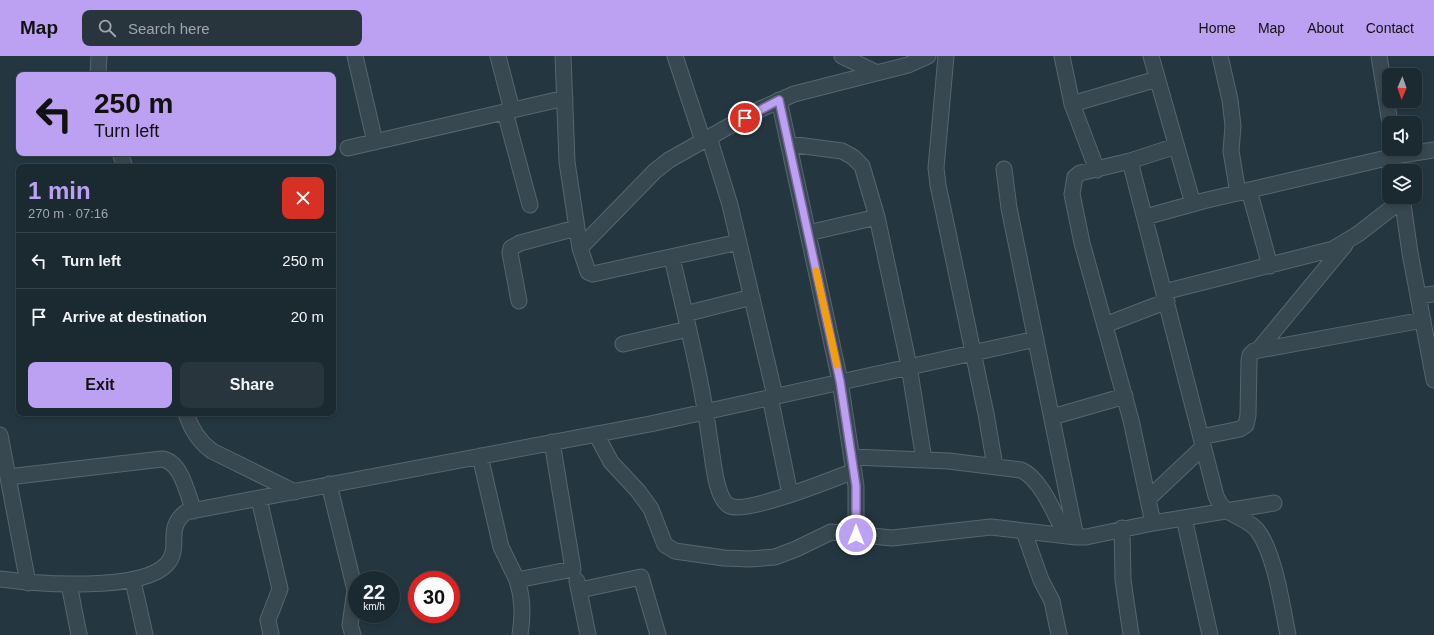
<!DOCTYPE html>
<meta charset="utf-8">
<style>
body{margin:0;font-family:Helvetica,sans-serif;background:#28353d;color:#f1f3f6;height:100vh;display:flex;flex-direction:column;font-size:15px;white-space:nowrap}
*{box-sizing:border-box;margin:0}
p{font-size:13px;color:#a0a6ab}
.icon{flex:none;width:22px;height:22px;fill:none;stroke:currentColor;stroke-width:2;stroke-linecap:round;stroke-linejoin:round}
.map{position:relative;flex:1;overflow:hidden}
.drawer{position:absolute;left:16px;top:108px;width:320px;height:252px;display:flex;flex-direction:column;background:#1b2931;border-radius:8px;box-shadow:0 2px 6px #0003,0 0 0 1px #39454d}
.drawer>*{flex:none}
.top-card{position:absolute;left:16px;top:16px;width:320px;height:84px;border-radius:8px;box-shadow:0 2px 6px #0003,0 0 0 1px #39454d;background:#bca0f2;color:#111;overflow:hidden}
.needle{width:26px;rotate:182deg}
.fabs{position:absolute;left:1382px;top:12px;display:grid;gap:8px}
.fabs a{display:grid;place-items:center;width:40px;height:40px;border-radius:8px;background:#1b2931;box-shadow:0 2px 6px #0003,0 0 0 1px #39454d;font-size:20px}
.speed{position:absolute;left:348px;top:515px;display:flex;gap:8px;font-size:20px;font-weight:700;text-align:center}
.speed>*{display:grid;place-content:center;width:52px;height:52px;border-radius:50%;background:#1b2931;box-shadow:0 2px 6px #0003,0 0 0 1px #39454d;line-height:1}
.speed small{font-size:10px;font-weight:400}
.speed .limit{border:6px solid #d22;background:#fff;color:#111}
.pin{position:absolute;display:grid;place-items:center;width:34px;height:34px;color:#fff;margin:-17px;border:2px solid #fff;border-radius:50%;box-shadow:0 1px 4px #0007}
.me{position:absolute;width:44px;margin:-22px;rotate:0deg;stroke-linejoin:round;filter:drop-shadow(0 0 3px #0008)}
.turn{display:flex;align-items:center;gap:14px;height:84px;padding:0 12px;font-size:18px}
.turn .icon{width:52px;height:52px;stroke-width:2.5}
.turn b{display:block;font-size:28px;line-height:34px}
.round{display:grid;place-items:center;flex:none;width:42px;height:42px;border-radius:8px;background:#28353d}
.head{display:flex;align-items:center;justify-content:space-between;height:68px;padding:0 12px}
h1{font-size:24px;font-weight:600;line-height:30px;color:#bca0f2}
.primary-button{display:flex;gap:8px;margin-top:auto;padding:8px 12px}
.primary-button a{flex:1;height:46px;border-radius:8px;background:#bca0f2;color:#111;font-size:16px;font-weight:600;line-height:46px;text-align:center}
.primary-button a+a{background:#28353d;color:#f1f3f6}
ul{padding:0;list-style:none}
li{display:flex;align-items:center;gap:12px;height:56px;padding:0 12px;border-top:1px solid #39454d}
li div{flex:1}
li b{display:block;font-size:15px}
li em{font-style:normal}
header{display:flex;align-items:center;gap:24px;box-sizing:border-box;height:56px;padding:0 20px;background:#bca0f2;color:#111}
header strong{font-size:19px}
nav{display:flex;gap:22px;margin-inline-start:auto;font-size:14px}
.search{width:280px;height:36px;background:#28353d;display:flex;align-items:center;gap:10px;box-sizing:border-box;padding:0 14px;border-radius:8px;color:#a0a6ab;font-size:15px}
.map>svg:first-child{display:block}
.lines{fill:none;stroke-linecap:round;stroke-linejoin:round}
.minor-casing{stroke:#56666e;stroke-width:17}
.minor{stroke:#384850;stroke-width:15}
.route-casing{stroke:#7a689d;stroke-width:10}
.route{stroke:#bca0f2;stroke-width:7}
.slow{stroke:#f59e0b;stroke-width:7}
</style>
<header>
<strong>Map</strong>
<div class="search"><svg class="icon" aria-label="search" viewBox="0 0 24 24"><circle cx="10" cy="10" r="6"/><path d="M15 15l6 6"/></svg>Search here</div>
<nav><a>Home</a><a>Map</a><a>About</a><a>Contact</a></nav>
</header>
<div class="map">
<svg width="1434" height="579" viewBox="0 0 1434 579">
<rect width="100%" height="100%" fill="#243741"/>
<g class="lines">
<!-- minor casing -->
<g class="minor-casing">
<path id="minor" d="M355,0l20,86
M498,0l14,54
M563,0l4,106 13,86 8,24 5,2 146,-32
M675,0l28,85
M842,0l35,17
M946,0l-10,112 2,17 48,229 9,52
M1062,0l10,48 25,66
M1151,0l42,148
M1220,0l10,44 3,26 -2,25 7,42
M1379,0l11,67
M98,19l1,-19
M779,44l61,281 16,105v49
M1072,48l85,-25
M505,56l25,93
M709,81l21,68 45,191
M789,88l53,7 11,6 9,9 15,51 32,149 15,94
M348,92l217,-50
M1394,93l4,22
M120,97l5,14
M1130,105l86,335c8,21 28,19 41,34 18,23 25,76 31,105
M1004,113l5,39 67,329h10l67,-14 121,-20
M1249,134l21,76
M1402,141l8,56 24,127
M1145,161l58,-16 192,-45 39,-6
M808,177l69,-16
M580,192l75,-77 14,-11 87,-49 38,-17 114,-29 20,-9
M672,202c14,61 30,122 38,184 3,14 5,58 20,64 17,8 103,-27 124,-35
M1164,236l169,-43 25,-15 44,-34
M1418,240l16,-2
M519,245l-9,-48 1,-5 9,-5 56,-15
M685,258l67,-17
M1105,269l62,-24
M623,288l65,-15
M1259,293l86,-104
M770,341l20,97
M186,357c5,16 12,28 26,38l83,41
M1052,361l73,-21
M596,378l15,28 27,29 13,18 14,36 10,6 49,7 26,1 25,-2 21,-8 35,-17 61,6 99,-11 85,10
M0,379l28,148
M1201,381l39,-8 6,-4 2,-10 1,-54 1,-6 4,-4 169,-31
M480,400l21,91 16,33 56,-11 -21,-127
M852,401l97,4 72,9c20,8 35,47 45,66
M8,421l154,-18c20,3 25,35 32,52
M329,428l26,106 -5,35 3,10
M259,443l21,90 -12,31 3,15
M1148,443l55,-52
M1184,462l26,117
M1153,467l-22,-103 -49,-177 -10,-49 3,-17 5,-4 50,-12 46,-15
M1122,472l1,52 8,55
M1024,476l17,48 11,21 7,34
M0,523c36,5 142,13 167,-15 15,-17 -3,-35 19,-52l464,-88 386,-85
M517,524c6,19 6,35 3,55
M133,525l12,54
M577,525l11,54
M69,528l10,51
M580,534l61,-13 17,58"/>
</g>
<!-- minor -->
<use href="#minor" class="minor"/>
</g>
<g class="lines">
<!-- route casing -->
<g class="route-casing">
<path id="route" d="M745,62l34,-18 61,281 16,105v49"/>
</g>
<!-- route -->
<use href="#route" class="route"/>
<!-- slow -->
<path class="slow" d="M816,215l21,94"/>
</g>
</svg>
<div class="fabs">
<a><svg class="needle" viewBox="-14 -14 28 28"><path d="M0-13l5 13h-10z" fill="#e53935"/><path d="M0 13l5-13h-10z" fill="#a0a6ab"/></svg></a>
<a><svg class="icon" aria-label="sound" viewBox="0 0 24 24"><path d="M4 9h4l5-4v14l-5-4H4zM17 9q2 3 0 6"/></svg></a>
<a><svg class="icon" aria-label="layers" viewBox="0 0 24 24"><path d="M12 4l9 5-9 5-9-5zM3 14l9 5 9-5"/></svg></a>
</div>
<div class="speed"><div>22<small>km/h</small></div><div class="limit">30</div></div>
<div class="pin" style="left:745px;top:62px;background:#d93025"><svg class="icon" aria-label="arrive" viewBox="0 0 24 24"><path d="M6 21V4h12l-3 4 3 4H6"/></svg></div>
<svg class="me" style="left:856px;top:479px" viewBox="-20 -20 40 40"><circle r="17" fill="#bca0f2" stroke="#fff" stroke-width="3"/><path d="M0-11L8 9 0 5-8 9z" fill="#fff"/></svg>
<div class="top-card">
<div class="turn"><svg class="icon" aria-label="left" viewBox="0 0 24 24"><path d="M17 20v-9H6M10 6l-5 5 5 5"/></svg><div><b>250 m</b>Turn left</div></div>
</div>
<section class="drawer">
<div class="head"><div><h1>1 min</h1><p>270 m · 07:16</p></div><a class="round" style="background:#d93025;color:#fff"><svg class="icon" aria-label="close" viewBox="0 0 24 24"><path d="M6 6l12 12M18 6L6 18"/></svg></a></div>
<ul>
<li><svg class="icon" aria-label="left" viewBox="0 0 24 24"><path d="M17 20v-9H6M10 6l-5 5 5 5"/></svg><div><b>Turn left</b></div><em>250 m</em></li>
<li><svg class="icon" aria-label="arrive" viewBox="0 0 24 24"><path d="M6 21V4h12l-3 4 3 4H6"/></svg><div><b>Arrive at destination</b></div><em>20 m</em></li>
</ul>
<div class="primary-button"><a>Exit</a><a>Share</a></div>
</section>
</div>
